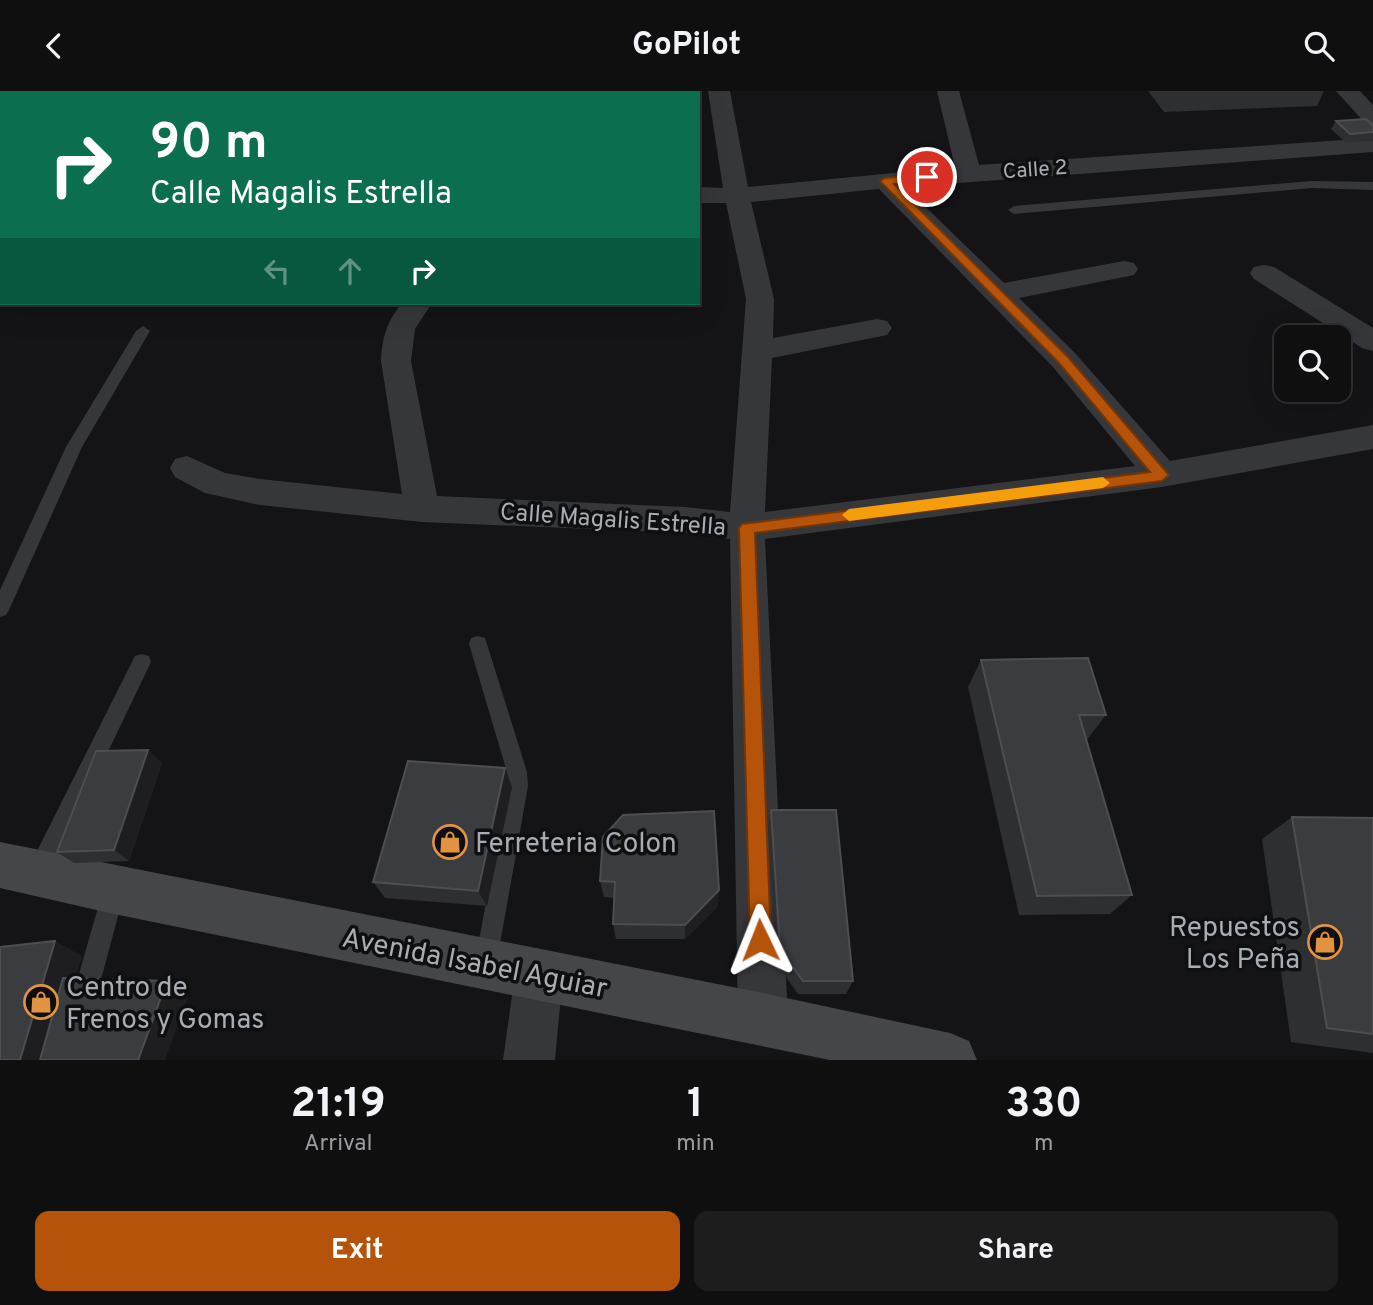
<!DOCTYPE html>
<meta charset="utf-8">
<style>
body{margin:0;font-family:Overpass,sans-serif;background:#1d1d1e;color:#f1f3f6;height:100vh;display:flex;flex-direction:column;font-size:26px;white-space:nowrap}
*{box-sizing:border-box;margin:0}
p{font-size:23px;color:#9b9c9f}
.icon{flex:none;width:38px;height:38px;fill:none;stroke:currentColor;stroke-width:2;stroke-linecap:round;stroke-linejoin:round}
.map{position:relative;height:969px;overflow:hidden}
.drawer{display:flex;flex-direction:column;background:#0f0f10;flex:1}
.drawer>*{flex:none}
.top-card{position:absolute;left:0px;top:0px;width:700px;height:214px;box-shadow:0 7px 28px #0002,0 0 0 2px #2f2f30;background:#0b6e4f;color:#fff;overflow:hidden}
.controls{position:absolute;left:1274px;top:234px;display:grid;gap:14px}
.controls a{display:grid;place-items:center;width:77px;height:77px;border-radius:14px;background:#0f0f10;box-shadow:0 7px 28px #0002,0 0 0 2px #2f2f30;font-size:35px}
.pin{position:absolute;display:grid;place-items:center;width:60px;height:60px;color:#fff;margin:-30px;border:4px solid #fff;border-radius:50%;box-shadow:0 2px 7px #0007}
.me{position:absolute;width:77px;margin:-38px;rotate:358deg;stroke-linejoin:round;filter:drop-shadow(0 0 5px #0008)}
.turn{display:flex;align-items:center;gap:24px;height:147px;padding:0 35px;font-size:32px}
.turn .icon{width:91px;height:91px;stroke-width:2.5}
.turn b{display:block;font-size:49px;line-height:60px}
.lanes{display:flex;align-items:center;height:66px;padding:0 35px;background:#0003;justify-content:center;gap:35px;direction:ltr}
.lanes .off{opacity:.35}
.eta{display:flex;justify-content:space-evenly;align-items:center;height:119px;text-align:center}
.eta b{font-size:42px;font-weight:700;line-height:49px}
.action{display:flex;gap:14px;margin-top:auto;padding:14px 35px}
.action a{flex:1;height:80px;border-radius:14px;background:#b45309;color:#fff;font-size:28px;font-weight:700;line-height:80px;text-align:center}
.action a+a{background:#1d1d1e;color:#f1f3f6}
header{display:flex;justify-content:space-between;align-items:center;height:91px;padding:0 35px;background:#0f0f10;font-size:32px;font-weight:700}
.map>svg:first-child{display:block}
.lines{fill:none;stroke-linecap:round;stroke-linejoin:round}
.lane{fill:#36373a;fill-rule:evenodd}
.street{fill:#36373a;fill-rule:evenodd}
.secondary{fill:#44464a;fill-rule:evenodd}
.wall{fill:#2d2f31}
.shaded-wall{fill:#1e1e20}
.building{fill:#3a3c3f;stroke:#4b4e52;stroke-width:2}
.route{fill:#b45309;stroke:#753606;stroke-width:2}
.slow{fill:#f59e0b}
.labels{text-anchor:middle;stroke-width:7;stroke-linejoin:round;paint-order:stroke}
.far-street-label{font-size:21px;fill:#a7adb5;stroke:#0f0f11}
.street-label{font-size:24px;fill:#a7adb5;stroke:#0f0f11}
.near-poi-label{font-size:28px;fill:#a7adb5;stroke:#0f0f11;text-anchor:start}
.near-street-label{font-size:28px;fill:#a7adb5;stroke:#0f0f11}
</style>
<header><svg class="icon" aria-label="back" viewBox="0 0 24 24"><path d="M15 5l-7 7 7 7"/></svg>GoPilot<svg class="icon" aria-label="search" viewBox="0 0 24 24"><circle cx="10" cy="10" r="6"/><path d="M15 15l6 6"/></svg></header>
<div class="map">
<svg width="1373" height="969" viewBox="0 0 1373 969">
<rect width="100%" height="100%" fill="#141416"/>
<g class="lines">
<!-- lane -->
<path class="lane" d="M1312,90l61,1v8l-61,-2 -298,26 -6,-4 6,-4z
M143,235l7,5 -68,116 -73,163 -3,5 -6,2v-27l66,-143 70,-116z
M478,545l7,2 2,6 40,128 1,14 -31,175 -3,8 -8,3 -8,-3 -3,-8 33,-175 -1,-14 -38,-128 2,-6z
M142,563l7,2 2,6 -104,217 -8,3 -8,-3 -3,-8 3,-8 104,-207z
M114,788l8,3 3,8 -30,112 -4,8 -8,4 -8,-4 -4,-8 32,-112 3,-8z"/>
<!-- street -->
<path class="street" d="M100,0h24l-25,2z
M260,0h23l-23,2z
M354,0h26l-27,2z
M452,0h22l1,2h-22z
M708,0h22l18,96 207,-20 -18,-76h22l20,74 394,-27v14l-468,35 99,96 120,-22 10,2 4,6 -4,6 -115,23 56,55 95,108 203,-36v24l-211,38 -397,52 23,480 -7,18 -18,7 -18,-7 -7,-18 -8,-480 -45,-6 -263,-11 -162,-17 -55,-12 -30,-16 -5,-9 5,-9 12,-3 38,17 35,6 142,15 -21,-133c1,-23 6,-40 21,-58h30l-17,26 -4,32 26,135 248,11 45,5 16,-213 -20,-96h-28v-16l25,1zM879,98l174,178 82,99 -370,46 7,-154 115,-23 5,-7 -5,-7 -10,-2 -104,19 1,-39 -23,-97z
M1336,0h24l13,14v20l-8,-2z
M0,65h2l-2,15z
M1264,174l10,2 99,61v23l-11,-3 -108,-69 -4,-6 4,-6z
M539,859l17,7 7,17 -8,86h-52l12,-86 7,-17z"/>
<!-- secondary -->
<path class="secondary" d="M0,751l763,151 187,40 19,8 8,19h-147l-716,-146 -114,-26z"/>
</g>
<!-- wall -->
<path class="wall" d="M1148,0h176l-7,15 -153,6z
M1336,30l37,4v16l-28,1 -14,-13z
M981,569l125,55 -20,26 46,154 -22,19 -91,1 -51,-228z
M148,659l14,13 -33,98 -55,2 -17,-11z
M505,677l7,19 -25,119 -102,-8 -12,-16z
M771,719l82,171 -7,13h-48l-22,-31 -8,-135z
M1292,726l81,1v235l-82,-11 -29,-203z
M603,746l115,69 -33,33h-69l-3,-15 1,-26 -10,-1 -4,-16z"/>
<!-- shaded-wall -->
<path class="shaded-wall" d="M148,659l14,13 -33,98 -15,-11z
M505,677l7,19 -25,119 -9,-15z
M719,799l-1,16 -33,33v-14z
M55,850l27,15 -30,104h-32z
M167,890l22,13 -24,66h-27z"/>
<!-- building -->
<path class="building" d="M1366,28l7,6v7l-23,2 -14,-13z
M1088,567l18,57h-27l53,180 -95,1 -56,-236z
M148,659l-34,100 -57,2 39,-101z
M408,670l97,7 -27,123 -105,-9z
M771,719h65l17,171h-50l-23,-32z
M714,720l5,79 -34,35 -72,-1 2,-42 -15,-1 3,-44 20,-22z
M1292,726l81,1v216l-46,-6z
M55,850l-35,119h-20v-113z
M63,887l104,3 -29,79h-98z"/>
<!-- route -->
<path class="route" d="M927,83l4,1v5l-37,4 174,173 101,118 -7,6 -407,52 16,407 -4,7 -7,3 -7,-3 -3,-7 -11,-412 3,-4 408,-52 -91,-109 -179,-182 5,-3z"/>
<!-- slow -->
<path class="slow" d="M1103,386l7,6 -7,5 -254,33 -7,-6 7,-6z"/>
<!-- icons -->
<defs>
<g id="shop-ring" transform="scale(1.75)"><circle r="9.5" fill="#0f0f11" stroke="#e19341" stroke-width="1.5"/><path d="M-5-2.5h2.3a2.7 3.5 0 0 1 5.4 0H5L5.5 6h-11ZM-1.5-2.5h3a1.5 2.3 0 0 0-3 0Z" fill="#e19341"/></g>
</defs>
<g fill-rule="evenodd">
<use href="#shop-ring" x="450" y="751"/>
<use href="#shop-ring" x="1325" y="851"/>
<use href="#shop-ring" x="41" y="911"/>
</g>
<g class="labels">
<!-- far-street labels -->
<g class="far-street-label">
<text transform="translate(1035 78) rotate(-4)" y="7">Calle 2</text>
</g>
<!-- street labels -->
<g class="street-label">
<text transform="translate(613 428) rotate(4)" y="8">Calle Magalis Estrella</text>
</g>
<!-- near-poi labels -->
<g class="near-poi-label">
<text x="475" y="761">Ferreteria Colon</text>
<text x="1300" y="845" text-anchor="end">Repuestos<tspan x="1300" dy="32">Los Peña</tspan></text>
<text x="66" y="905">Centro de<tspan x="66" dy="32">Frenos y Gomas</tspan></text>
</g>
<!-- near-street labels -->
<g class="near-street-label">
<text transform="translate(475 871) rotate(11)" y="10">Avenida Isabel Aguiar</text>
</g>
</g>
</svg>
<div class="controls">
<a><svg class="icon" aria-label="search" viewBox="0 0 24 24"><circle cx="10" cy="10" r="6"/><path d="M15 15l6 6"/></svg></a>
</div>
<div class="pin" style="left:927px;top:86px;background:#d93025"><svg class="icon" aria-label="arrive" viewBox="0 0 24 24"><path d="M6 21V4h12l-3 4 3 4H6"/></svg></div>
<svg class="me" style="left:760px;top:849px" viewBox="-20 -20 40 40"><path d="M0-17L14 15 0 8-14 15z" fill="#b45309" stroke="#fff" stroke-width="4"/></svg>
<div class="top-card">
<div class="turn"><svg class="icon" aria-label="right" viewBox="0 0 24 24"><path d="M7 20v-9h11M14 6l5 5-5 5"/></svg><div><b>90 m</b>Calle Magalis Estrella</div></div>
<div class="lanes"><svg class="icon off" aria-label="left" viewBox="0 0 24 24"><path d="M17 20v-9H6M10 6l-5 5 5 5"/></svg><svg class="icon off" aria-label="ahead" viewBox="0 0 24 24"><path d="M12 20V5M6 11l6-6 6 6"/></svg><svg class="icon" aria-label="right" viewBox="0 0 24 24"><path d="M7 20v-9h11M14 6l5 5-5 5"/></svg></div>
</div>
</div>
<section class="drawer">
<div class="eta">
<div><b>21:19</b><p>Arrival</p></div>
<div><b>1</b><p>min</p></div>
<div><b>330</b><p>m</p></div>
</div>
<div class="action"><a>Exit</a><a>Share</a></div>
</section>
